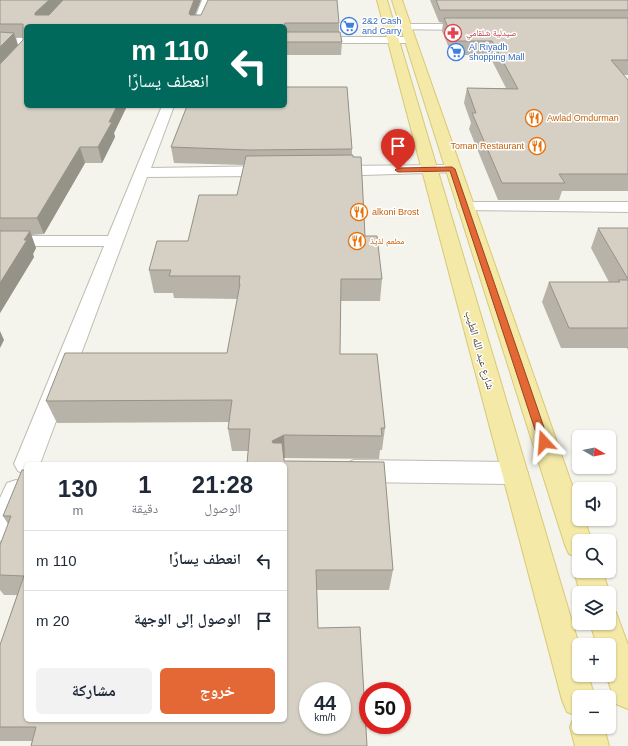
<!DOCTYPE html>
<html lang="ar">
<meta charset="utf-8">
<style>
body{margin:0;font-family:Helvetica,"Noto Naskh Arabic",sans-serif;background:#f2f2f3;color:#1f2937;direction:rtl;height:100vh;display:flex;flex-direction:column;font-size:15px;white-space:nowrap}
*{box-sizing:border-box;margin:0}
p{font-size:13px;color:#747a83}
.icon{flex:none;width:22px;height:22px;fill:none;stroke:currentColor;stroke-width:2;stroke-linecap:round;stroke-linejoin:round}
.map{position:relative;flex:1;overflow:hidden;direction:ltr}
.side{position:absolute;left:24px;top:462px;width:263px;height:260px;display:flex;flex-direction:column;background:#fff;border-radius:6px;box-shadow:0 1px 3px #0004;direction:rtl}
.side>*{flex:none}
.top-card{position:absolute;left:24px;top:24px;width:263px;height:84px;border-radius:6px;box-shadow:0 1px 3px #0004;direction:rtl;background:#00695c;color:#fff;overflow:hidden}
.needle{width:26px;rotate:99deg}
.buttons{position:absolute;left:572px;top:430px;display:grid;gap:8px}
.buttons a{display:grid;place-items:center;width:44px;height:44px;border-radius:6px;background:#fff;box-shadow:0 1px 3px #0004;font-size:20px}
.speed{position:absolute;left:299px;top:682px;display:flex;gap:8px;font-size:20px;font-weight:700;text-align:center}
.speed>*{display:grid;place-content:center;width:52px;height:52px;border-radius:50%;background:#fff;box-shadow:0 1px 3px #0004;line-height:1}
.speed small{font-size:10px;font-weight:400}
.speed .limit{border:6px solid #d22;background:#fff;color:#111}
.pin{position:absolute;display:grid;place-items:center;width:34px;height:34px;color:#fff;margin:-41px -17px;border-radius:50% 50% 50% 0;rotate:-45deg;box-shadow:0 0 4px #0007}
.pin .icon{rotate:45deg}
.me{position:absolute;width:44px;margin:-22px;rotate:341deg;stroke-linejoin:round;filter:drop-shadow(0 0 3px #0008)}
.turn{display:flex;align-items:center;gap:14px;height:84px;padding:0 12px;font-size:18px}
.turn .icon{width:52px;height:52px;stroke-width:2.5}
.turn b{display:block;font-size:28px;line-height:34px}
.eta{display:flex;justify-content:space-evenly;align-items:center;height:68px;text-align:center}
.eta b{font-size:24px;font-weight:700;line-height:28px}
.cta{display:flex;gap:8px;margin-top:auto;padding:8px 12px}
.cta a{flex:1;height:46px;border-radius:6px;background:#e36835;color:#fff;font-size:16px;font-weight:700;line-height:46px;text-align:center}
.cta a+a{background:#f2f2f3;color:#1f2937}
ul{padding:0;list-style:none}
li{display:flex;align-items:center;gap:12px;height:60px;padding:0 12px;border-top:1px solid #e0e1e3}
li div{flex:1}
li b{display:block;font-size:15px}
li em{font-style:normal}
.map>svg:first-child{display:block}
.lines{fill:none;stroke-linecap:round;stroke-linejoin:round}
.minor-casing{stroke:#bfbcb0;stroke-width:2}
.major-casing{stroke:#d8c977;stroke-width:2}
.minor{fill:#fff;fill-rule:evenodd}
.major{fill:#f4e9a6;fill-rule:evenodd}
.wall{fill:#b7b3a8;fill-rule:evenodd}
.shaded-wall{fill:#959288}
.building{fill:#d5d0c3;stroke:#959288;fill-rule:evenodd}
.route{fill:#e36835;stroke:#944422}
.labels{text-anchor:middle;stroke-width:3;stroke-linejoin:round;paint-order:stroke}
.far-shop-label{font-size:9px;fill:#366cbe;stroke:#fff;text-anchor:start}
.far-health-label{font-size:9px;fill:#be3a42;stroke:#fff;text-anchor:start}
.far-food-label{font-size:9px;fill:#c56008;stroke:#fff;text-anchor:start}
.street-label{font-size:11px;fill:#48453a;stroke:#fff}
</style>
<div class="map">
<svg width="628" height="746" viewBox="0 0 628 746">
<rect width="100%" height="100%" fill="#f4f3ec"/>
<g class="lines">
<!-- minor casing -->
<g class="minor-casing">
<path id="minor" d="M202,0h10l-10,26h-10z
M390,24h83l5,3 -5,3 -87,-1 -1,-2 1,-2z
M285,37h124l5,3 -5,3h-124z
M0,38h26v6h-26z
M162,106h12l-23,62 120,-2 5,2 3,3 -3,3 -5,2 -124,1 -107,287h-14v10l-8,-3 -4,-7 90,-218h-104v-10h108z
M452,165l5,1 2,3 -2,3 -125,4 -5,-2 -3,-3 3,-3 5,-2z
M465,202h163v10l-169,-2 -2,-3 2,-3z
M354,460l161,2 9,4 4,7 -4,7 -9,4 -161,-2 -9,-4 -4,-7 4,-7z
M16,480l9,3 1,16 -16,39 -10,3v-43l7,-15z"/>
</g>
<!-- major casing -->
<g class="major-casing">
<path id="major" d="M377,0h10l192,645v30h9l7,22h-16v30h25l5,19h-34l-5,-19 5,-12 -8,-3 -5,-12z
M392,0h10l177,505v14h5l8,22h-13v17l-10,-4 -4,-9z
M578,561l1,10h23l8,22 -1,2v-2h-29l-6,-22z
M609,609l7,3 12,33v64l-12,-5 -10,-29h3v-30h-12l-7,-22h19z"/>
</g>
<!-- minor -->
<use href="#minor" class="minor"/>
<!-- major -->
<use href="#major" class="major"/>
</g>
<!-- wall -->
<path class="wall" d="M0,0l195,15 144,8v9l3,10 -1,13h-56v-29h-259v80h101l-13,27 1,4 -13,26h-17l-41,71 -13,1 5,13 -3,6 1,3 -34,56zM16,37h7v3l-5,5z
M430,0h198v75h-5l5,5v111h-66l-3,9h-61l-29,-71 2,-6 -7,-20 3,-15h39l-17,-33h-37l-10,-24 1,-8 -4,-1z
M285,87h62l5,62v6h1v2h8l4,79h12l5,43 -2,22h-40v53h37l8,74 -3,22h-2l-1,9 -94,-1h-2l1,3 100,1 9,108 -4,20h-72l1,38 42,-1 7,119h-336l1,-5h-32v-96l17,-50h-13l-4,-5v-45l8,-21 -5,-8 19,-46h4v250h259v-256h-38l1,-13h-16l-4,-22 1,-7 -172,1 -11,-22 19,-48h162l11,-54 -64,-1 -1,-5h-19l-5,-23 8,-29h31l11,-46h38l7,-30 -70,-2 -3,-16 16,-41h98zM308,691h34v34h-34z
M598,228h30v122l-1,-2h-66l-19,-46 7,-20h60l-18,-34z"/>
<!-- shaded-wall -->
<path class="shaded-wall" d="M49,0h15l-25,25 -4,-10v-2z
M194,0h7l-10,25 -2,-12z
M14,33l4,13 -18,19v-18z
M117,106h10l-13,27 1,4 -13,26 -4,-16 11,-25z
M80,147l5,16 -41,71 -7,-16z
M30,231l6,17 -3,6 1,3 -34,56v-30z
M0,331l4,9 -4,8z
M284,435l1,23 -11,6 -2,-23z"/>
<!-- building -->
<path class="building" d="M0,0h49l-14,13v2h14l14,-15h131l-5,13 1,2h11l7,-15h129l2,23h-54l-1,3h-258v80h91l-8,16h3l-14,25h-18l-43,71h-37v-154l23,-24v-16h-23z
M436,0h192v10h-188z
M444,18h184v42h-17l17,20v94h-69l6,9h-63l-30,-70h4l-9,-25 51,1 -26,-48h-38z
M0,32l14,1 -14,14z
M285,32h55l2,10h-57z
M285,87h62l5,62 -103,1 -78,-3 16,-41h98z
M353,155v2h8l4,79h12l5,43h-41l-1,75h37l8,74h-4l1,8 -98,-1 -12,6 1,2h9l2,18 100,1 9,108h-77l2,58 42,-1 7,119h-336l5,-19h-36v-82l24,-69 -24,-1v-30l11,-29h-8l19,-46h4v250h259v-256h-38l3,-35h-22l4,-29 -186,1 19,-48h162l13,-69h-1l1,-8h-71l2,-6h-22l8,-29h31l11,-46h38l9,-39zM308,691h34v34h-34z
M598,228h30v51z
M0,231h30l-6,9h3l-27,43z
M618,280h10v48h-59l-20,-46h71z"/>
<!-- route -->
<path class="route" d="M452,167l3,2 94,273 -1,3h-7l-2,-3 -89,-271 -52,1 -3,-2 3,-2z"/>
<!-- icons -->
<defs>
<g id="supermarket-ring" transform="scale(0.9)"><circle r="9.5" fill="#fff" stroke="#3f7fe0" stroke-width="1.5"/><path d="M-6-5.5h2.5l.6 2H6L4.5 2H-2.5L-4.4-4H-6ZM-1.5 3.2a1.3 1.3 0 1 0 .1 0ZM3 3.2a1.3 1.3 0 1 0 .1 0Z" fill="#3f7fe0"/></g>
<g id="pharmacy-ring" transform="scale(0.9)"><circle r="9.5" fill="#fff" stroke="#e0444e" stroke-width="1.5"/><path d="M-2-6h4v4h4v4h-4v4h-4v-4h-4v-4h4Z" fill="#e0444e"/></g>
<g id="restaurant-ring" transform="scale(0.9)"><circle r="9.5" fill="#fff" stroke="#e8710a" stroke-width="1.5"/><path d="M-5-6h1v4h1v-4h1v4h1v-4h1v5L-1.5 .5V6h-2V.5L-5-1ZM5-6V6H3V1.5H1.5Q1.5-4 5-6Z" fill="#e8710a"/></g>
</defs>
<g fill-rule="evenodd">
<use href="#supermarket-ring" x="349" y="26"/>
<use href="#pharmacy-ring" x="453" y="33"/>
<use href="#supermarket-ring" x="456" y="52"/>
<use href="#restaurant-ring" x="534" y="118"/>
<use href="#restaurant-ring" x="537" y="146"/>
<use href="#restaurant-ring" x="359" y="212"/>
<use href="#restaurant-ring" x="357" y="241"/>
</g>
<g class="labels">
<!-- far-shop labels -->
<g class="far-shop-label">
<text x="362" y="24">2&amp;2 Cash<tspan x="362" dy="10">and Carry</tspan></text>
<text x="469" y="50">Al Riyadh<tspan x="469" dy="10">shopping Mall</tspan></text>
</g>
<!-- far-health labels -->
<g class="far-health-label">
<text x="466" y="36">صيدلية شلقامي</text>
</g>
<!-- far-food labels -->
<g class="far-food-label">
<text x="547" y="121">Awlad Omdurman</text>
<text x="524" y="149" text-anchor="end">Toman Restaurant</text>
<text x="372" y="215">alkoni Brost</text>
<text x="370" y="244">مطعم لذيذ</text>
</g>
<!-- street labels -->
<g class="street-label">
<text transform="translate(480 350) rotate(74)" y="4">شارع عبد الله الطيب</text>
</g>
</g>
</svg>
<div class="buttons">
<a><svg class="needle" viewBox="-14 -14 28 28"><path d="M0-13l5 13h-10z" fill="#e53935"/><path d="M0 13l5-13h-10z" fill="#747a83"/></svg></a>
<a><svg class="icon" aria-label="sound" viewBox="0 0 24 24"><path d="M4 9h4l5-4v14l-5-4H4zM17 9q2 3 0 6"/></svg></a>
<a><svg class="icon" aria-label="search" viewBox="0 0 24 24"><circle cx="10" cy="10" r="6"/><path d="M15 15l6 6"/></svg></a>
<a><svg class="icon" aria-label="layers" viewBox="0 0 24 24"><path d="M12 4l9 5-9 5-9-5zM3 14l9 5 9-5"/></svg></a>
<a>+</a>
<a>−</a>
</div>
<div class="speed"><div>44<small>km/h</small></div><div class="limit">50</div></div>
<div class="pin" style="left:398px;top:170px;background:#d93025"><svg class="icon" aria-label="arrive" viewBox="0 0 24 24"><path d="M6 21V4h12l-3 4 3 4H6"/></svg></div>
<svg class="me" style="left:544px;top:442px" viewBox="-20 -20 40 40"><path d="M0-17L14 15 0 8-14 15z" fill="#e36835" stroke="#fff" stroke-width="4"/></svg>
<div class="top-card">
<div class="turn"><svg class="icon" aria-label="left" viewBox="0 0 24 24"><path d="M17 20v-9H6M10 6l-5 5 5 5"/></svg><div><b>110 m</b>انعطف يسارًا</div></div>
</div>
<section class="side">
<div class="eta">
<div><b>21:28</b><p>الوصول</p></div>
<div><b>1</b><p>دقيقة</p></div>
<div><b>130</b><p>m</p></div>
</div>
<ul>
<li><svg class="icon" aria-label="left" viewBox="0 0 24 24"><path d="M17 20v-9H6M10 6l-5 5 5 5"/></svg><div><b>انعطف يسارًا</b></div><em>110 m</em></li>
<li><svg class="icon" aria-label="arrive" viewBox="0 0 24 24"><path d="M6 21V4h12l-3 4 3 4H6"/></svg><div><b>الوصول إلى الوجهة</b></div><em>20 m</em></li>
</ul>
<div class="cta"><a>خروج</a><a>مشاركة</a></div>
</section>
</div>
